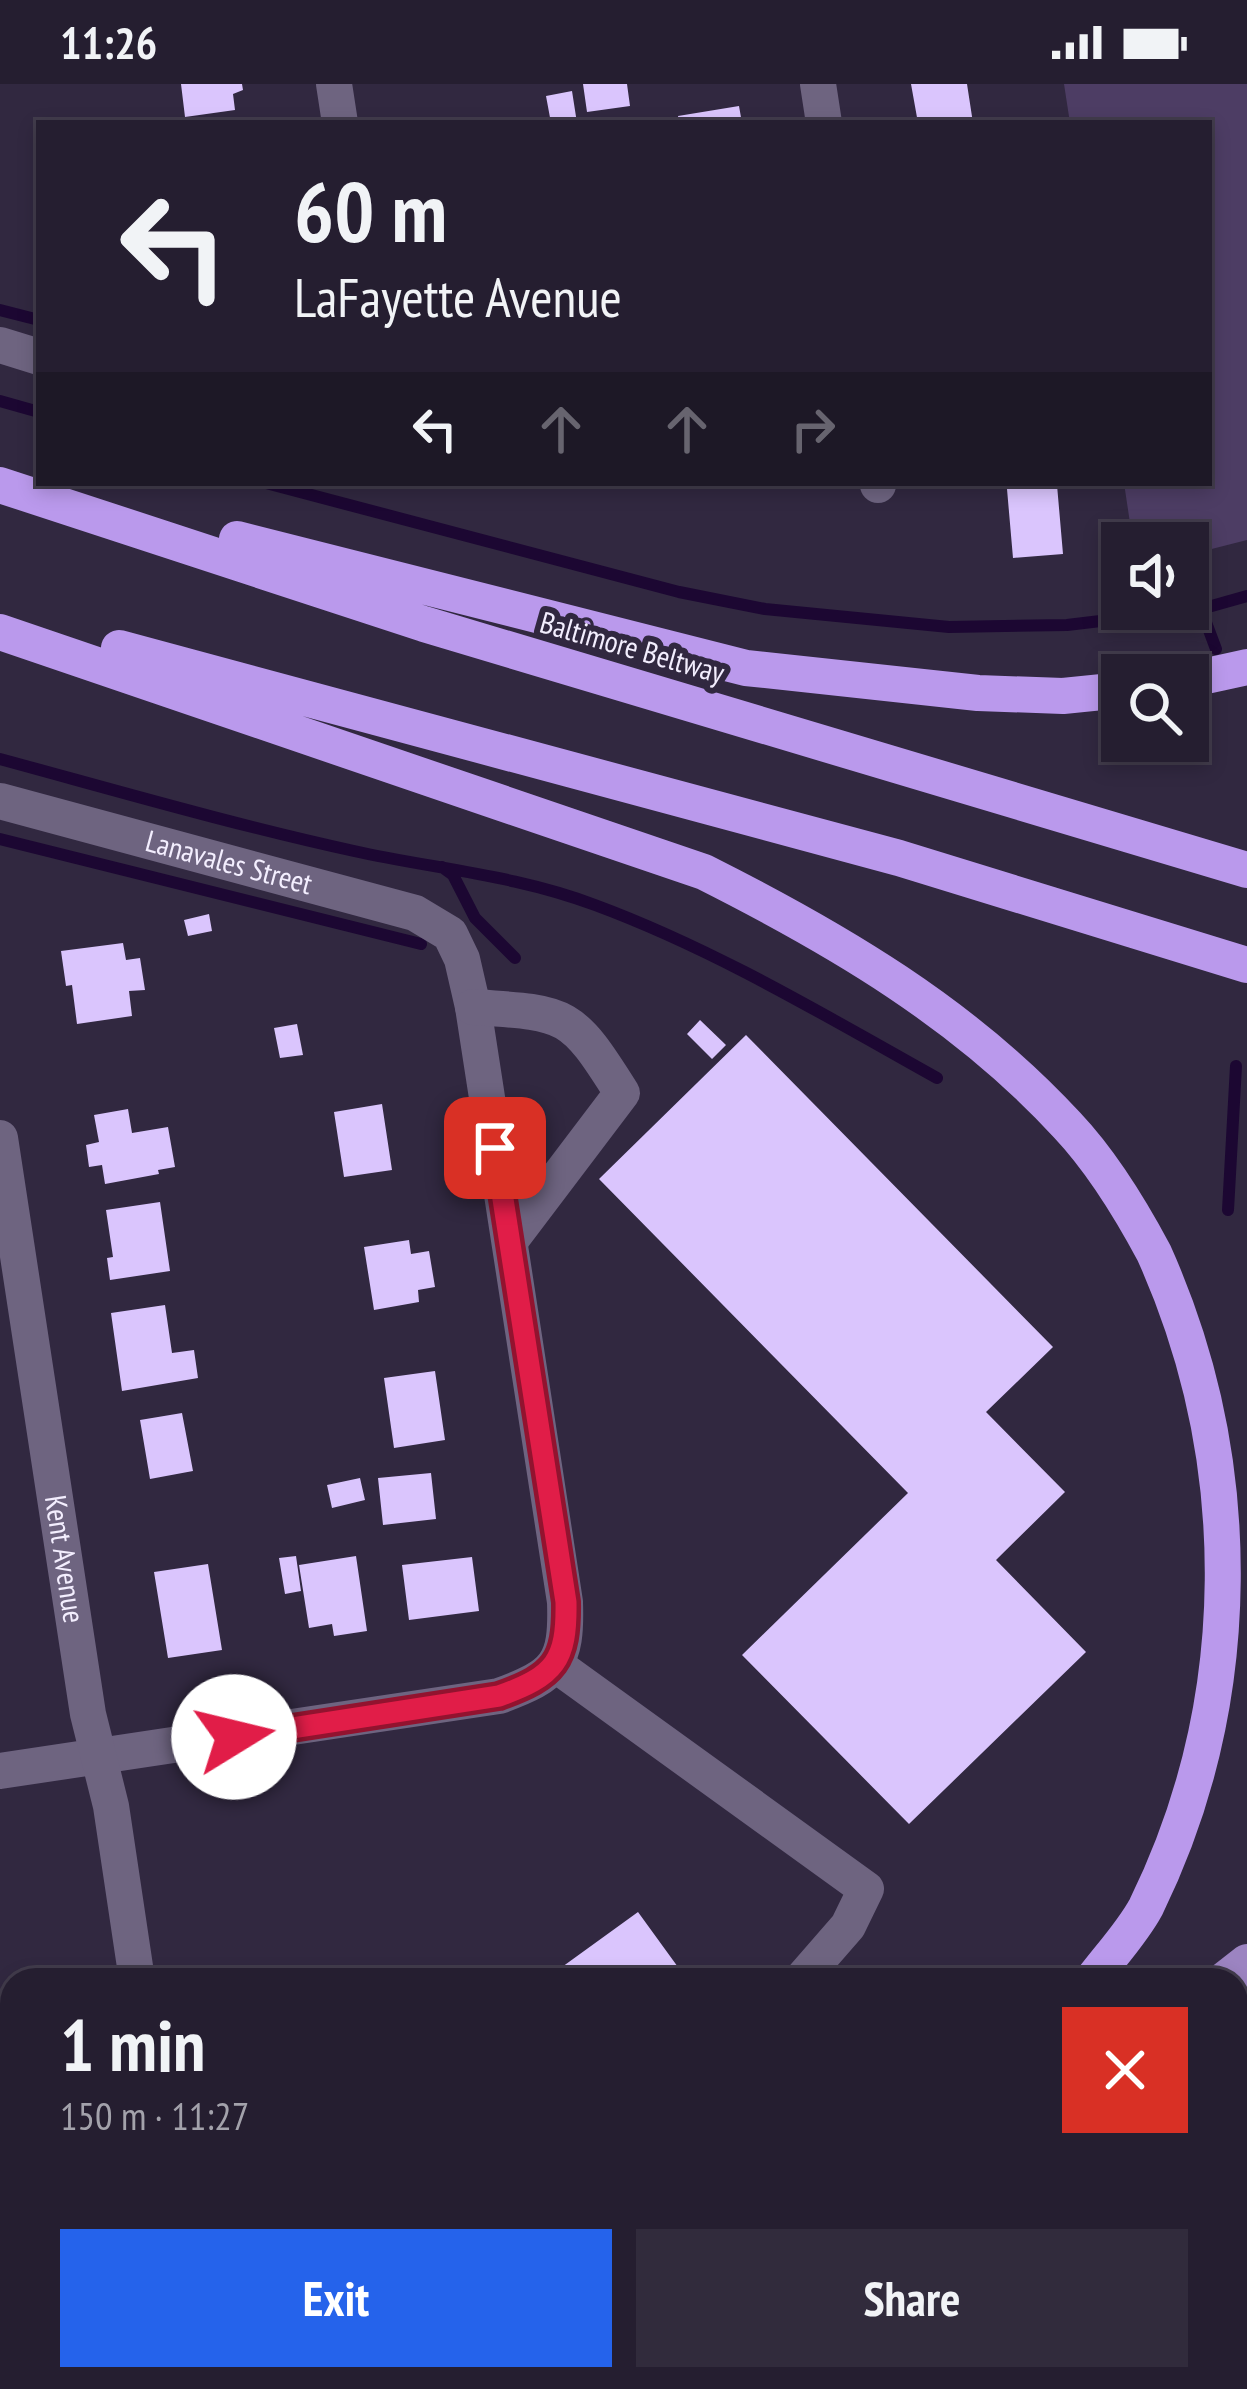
<!DOCTYPE html>
<meta charset="utf-8">
<style>
body{margin:0;font-family:"PT Sans Narrow",sans-serif;background:#312b3c;color:#f1f3f6;height:100vh;display:flex;flex-direction:column;font-size:45px;white-space:nowrap}
*{box-sizing:border-box;margin:0}
p{font-size:39px;color:#a3a2ab}
.icon{flex:none;width:66px;height:66px;fill:none;stroke:currentColor;stroke-width:2;stroke-linecap:round;stroke-linejoin:round}
.map{position:relative;flex:1;overflow:hidden}
.panel{position:absolute;left:0px;top:1884px;width:1248px;height:423px;display:flex;flex-direction:column;background:#251e30;border-radius:36px 36px 0 0;box-shadow:0 6px 18px #0003,0 0 0 3px #423c4c}
.panel>*{flex:none}
.hud{position:absolute;left:36px;top:36px;width:1176px;height:366px;border-radius:0px;box-shadow:0 6px 18px #0003,0 0 0 3px #423c4c;background:#251e30;color:#f1f3f6;overflow:hidden}
.buttons{position:absolute;left:1101px;top:438px;display:grid;gap:24px}
.buttons a{display:grid;place-items:center;width:108px;height:108px;border-radius:0px;background:#251e30;box-shadow:0 6px 18px #0003,0 0 0 3px #423c4c;font-size:60px}
.pin{position:absolute;display:grid;place-items:center;width:102px;height:102px;color:#fff;margin:-51px;border-radius:24px;box-shadow:0 6px 18px #0006}
.me{position:absolute;width:132px;margin:-66px;rotate:81deg;stroke-linejoin:round;filter:drop-shadow(0 0 9px #0008)}
.turn{display:flex;align-items:center;gap:42px;height:252px;padding:0 60px;font-size:54px}
.turn .icon{width:156px;height:156px;stroke-width:2.5}
.turn b{display:block;font-size:84px;line-height:102px}
.lanes{display:flex;align-items:center;height:114px;padding:0 60px;background:#0003;justify-content:center;gap:60px;direction:ltr}
.lanes .off{opacity:.35}
.round{display:grid;place-items:center;flex:none;width:126px;height:126px;border-radius:0px;background:#312b3c}
.overview{display:flex;align-items:center;justify-content:space-between;height:204px;padding:0 60px}
h1{font-size:72px;font-weight:600;line-height:90px}
.cta{display:flex;gap:24px;margin-top:auto;padding:24px 60px}
.cta a{flex:1;height:138px;border-radius:0px;background:#2563eb;color:#fff;font-size:48px;font-weight:600;line-height:138px;text-align:center}
.cta a+a{background:#312b3c;color:#f1f3f6}
.status{display:flex;justify-content:space-between;align-items:center;height:84px;padding:0 60px;background:#251e30;direction:ltr}
.status svg{height:33px;fill:currentColor}
.map>svg:first-child{display:block}
.built{fill:#3d314f}
.green{fill:#4d3d64}
.lines{fill:none;stroke-linecap:round;stroke-linejoin:round}
.stream{stroke:#1c0732;stroke-width:12}
.building{fill:#dac5fd}
.minor{stroke:#6e6480;stroke-width:36}
.major{stroke:#9c84c1;stroke-width:36}
.highway{stroke:#ba99ec;stroke-width:36}
.route-casing{stroke:#92132f;stroke-width:30}
.route{stroke:#e11d48;stroke-width:21}
.labels{text-anchor:middle;stroke-width:12;stroke-linejoin:round;paint-order:stroke}
.street-label{font-size:30px;fill:#f3eefe;stroke:#312840}
</style>
<div class="status"><b>11:26</b><svg viewBox="0 0 49 12"><path d="M0 12V9h3v3zM5 12V6h3v6zM10 12V3h3v9zM15 12V0h3v12zM26 1h20v11H26zM47 4h2v5h-2z"/></svg></div>
<div class="map">
<svg width="1247" height="2305" viewBox="0 0 1247 2305">
<rect width="100%" height="100%" fill="#312840"/>
<!-- built -->
<path class="built" d="M1247,2136v169h-218l13,-10h194v-150z"/>
<!-- green -->
<path class="green" d="M1064,0h183v456l-59,15v-12h-55l-9,-60h85v-360h-139z"/>
<g class="lines">
<!-- stream -->
<path class="stream" d="M0,226l39,10
M0,317l39,11
M266,399l413,109 86,17 184,18 118,-2 134,-16 46,-13
M1201,525l15,40
M0,675c118,32 235,66 354,92 81,18 162,24 241,54 119,44 231,111 342,173
M0,755l421,105
M442,783l11,8 22,43 40,40
M1228,1126l8,-144"/>
</g>
<!-- building -->
<path class="building" d="M181,0h61l1,6 -10,4 2,16 -50,7z
M583,0h44l3,22 -43,6z
M911,0h56l6,39h-55z
M572,7l5,32h-26l-5,-27z
M739,22l3,17h-63l-1,-7z
M1057,401l6,69 -50,4 -6,-69z
M209,830l3,17 -24,5 -4,-16z
M123,859l3,17 14,-2 5,32 -16,1 3,25 -55,8 -5,-39 -6,1 -5,-35z
M700,936l26,25 -14,14 -25,-25z
M297,940l6,31 -23,3 -6,-30z
M746,951l307,312 -67,65 79,80 -69,68 90,92 -177,172 -167,-169 166,-162 -309,-314z
M382,1020l10,66 -48,7 -10,-65z
M128,1025l4,24 36,-6 7,40 -17,3 1,4 -54,10 -3,-19 -13,2 -3,-22 13,-3 -5,-27z
M160,1118l10,69 -60,9 -3,-22 6,-1 -7,-47z
M409,1156l2,14 18,-3 6,36 -17,3 1,12 -45,8 -10,-63z
M165,1221l7,48 22,-3 4,28 -76,13 -11,-78z
M435,1287l10,69 -51,8 -10,-70z
M182,1329l11,58 -43,8 -10,-59z
M431,1389l5,46 -53,6 -5,-47z
M360,1394l5,22 -33,8 -5,-23z
M296,1472l5,35 -16,3 -6,-36z
M356,1472l11,75 -33,5 -2,-12 -23,4 -10,-63z
M472,1473l7,54 -70,9 -7,-55z
M208,1480l14,86 -54,8 -14,-86z
M638,1828l45,62 -8,6h-131z
M1243,2229l4,6v70h-78l-8,-10h75v-61z
M103,2295h20l2,10h-70z"/>
<g class="lines">
<!-- minor -->
<g class="minor">
<path d="M334,0l6,39"/>
<path d="M818,0l6,39"/>
<path d="M0,261l39,12"/>
<path d="M878,399v2"/>
<path id="s1" d="M0,717l415,112 35,21 12,25 11,48 92,595c2,61 -8,73 -66,94l-499,75"/>
<path d="M473,923c95,6 98,5 149,86l-112,148"/>
<path id="s2" d="M0,1054l88,576 23,92 26,174"/>
<path d="M556,1581l310,224 -18,37 -47,54"/>
<path d="M190,2295l1,10"/>
<path d="M387,2295l13,10"/>
<path d="M224,2305l32,-10"/>
</g>
<!-- major -->
<path class="major" d="M1224,1896l23,-18
M1236,1929l11,-12
M1236,2044l11,-9
M788,2305l12,-10
M899,2305l13,-10"/>
<!-- highway -->
<path class="highway" d="M0,401l424,139 823,246
M237,455l509,129 232,25 85,3 59,-6
M0,548l704,240c133,67 261,142 363,253 35,37 63,83 87,128 93,207 93,448 -8,654 -14,26 -36,49 -54,73
M119,564l780,210 348,107
M1188,596l59,-13
M1236,2087l11,-5
M673,2305l11,-10"/>
</g>
<g class="lines">
<!-- route casing -->
<g class="route-casing">
<path id="route" d="M234,1653l265,-41c56,-20 68,-35 67,-94l-71,-454"/>
</g>
<!-- route -->
<use href="#route" class="route"/>
</g>
<g class="labels">
<!-- street labels -->
<g class="street-label">
<text transform="translate(632 564) rotate(16)" y="10">Baltimore Beltway</text>
<text dy="10" stroke="none"><textPath href="#s1" startOffset="237">Lanavales Street</textPath></text>
<text dy="10" stroke="none"><textPath href="#s2" startOffset="426">Kent Avenue</textPath></text>
</g>
</g>
</svg>
<div class="buttons">
<a><svg class="icon" aria-label="sound" viewBox="0 0 24 24"><path d="M4 9h4l5-4v14l-5-4H4zM17 9q2 3 0 6"/></svg></a>
<a><svg class="icon" aria-label="search" viewBox="0 0 24 24"><circle cx="10" cy="10" r="6"/><path d="M15 15l6 6"/></svg></a>
</div>
<div class="pin" style="left:495px;top:1064px;background:#d93025"><svg class="icon" aria-label="arrive" viewBox="0 0 24 24"><path d="M6 21V4h12l-3 4 3 4H6"/></svg></div>
<svg class="me" style="left:234px;top:1653px" viewBox="-20 -20 40 40"><circle r="19" fill="#fff"/><path d="M0-13L10 11 0 6-10 11z" fill="#e11d48"/></svg>
<div class="hud">
<div class="turn"><svg class="icon" aria-label="left" viewBox="0 0 24 24"><path d="M17 20v-9H6M10 6l-5 5 5 5"/></svg><div><b>60 m</b>LaFayette Avenue</div></div>
<div class="lanes"><svg class="icon" aria-label="left" viewBox="0 0 24 24"><path d="M17 20v-9H6M10 6l-5 5 5 5"/></svg><svg class="icon off" aria-label="ahead" viewBox="0 0 24 24"><path d="M12 20V5M6 11l6-6 6 6"/></svg><svg class="icon off" aria-label="ahead" viewBox="0 0 24 24"><path d="M12 20V5M6 11l6-6 6 6"/></svg><svg class="icon off" aria-label="right" viewBox="0 0 24 24"><path d="M7 20v-9h11M14 6l5 5-5 5"/></svg></div>
</div>
<section class="panel">
<div class="overview"><div><h1>1 min</h1><p>150 m · 11:27</p></div><a class="round" style="background:#d93025;color:#fff"><svg class="icon" aria-label="close" viewBox="0 0 24 24"><path d="M6 6l12 12M18 6L6 18"/></svg></a></div>
<div class="cta"><a>Exit</a><a>Share</a></div>
</section>
</div>
